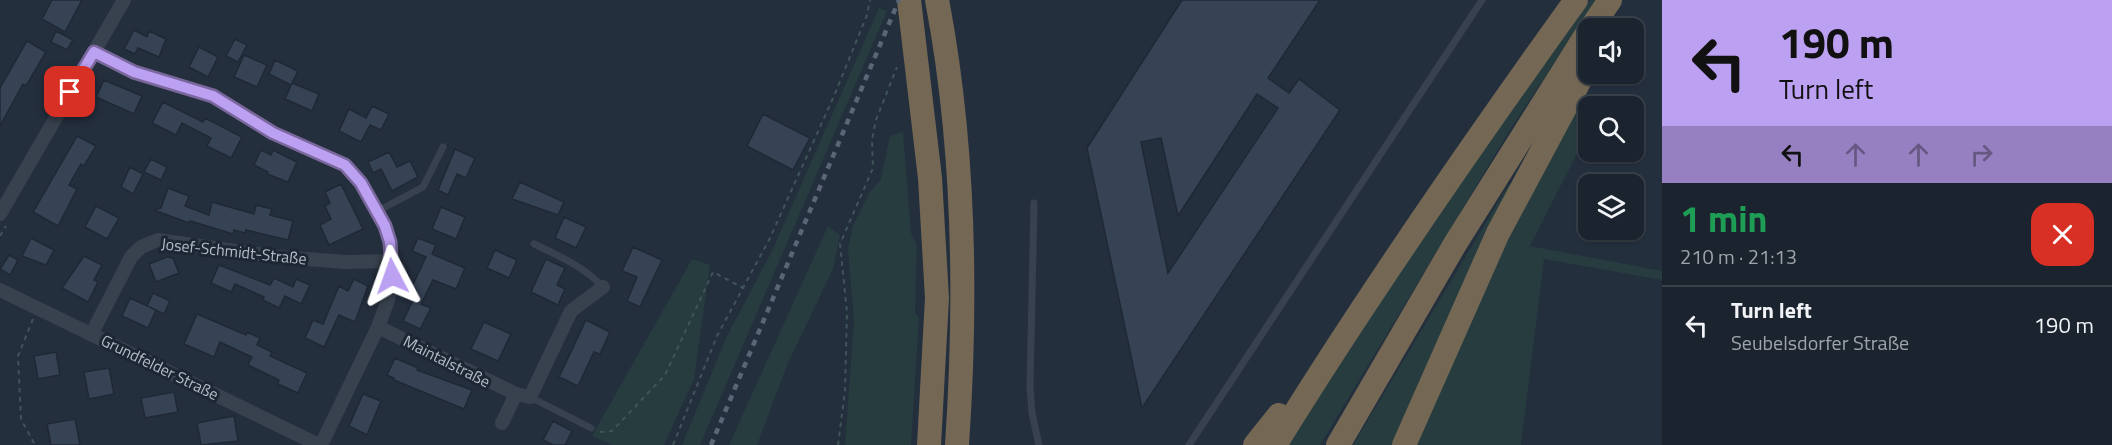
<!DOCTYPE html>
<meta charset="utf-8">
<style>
body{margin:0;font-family:"Titillium Web",sans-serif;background:#242b36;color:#f1f3f6;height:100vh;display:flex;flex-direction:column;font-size:22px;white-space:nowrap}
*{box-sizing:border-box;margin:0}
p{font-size:20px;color:#a0a4aa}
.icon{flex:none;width:33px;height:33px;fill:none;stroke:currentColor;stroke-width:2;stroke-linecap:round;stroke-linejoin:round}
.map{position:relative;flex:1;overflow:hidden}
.drawer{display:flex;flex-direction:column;background:#1b232e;width:450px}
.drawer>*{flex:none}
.guide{background:#bca0f2;color:#111;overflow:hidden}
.controls{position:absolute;left:1578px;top:18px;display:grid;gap:12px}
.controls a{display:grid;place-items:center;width:66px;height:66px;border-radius:12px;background:#1b232e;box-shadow:0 2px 4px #0004,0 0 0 2px #39404a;font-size:30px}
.pin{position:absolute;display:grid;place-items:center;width:51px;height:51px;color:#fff;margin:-26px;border-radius:12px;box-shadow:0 3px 9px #0006}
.me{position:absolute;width:66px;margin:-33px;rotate:356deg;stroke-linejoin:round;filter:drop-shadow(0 0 4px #0008)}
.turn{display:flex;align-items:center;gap:21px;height:126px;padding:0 18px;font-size:27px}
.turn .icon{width:78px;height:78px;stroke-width:2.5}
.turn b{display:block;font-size:42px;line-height:51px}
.lanes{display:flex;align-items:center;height:57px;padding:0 18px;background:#0003;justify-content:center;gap:30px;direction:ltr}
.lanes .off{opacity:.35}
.round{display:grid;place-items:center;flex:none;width:63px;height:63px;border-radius:18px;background:#242b36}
.overview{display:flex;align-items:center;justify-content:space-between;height:102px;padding:0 18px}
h1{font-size:36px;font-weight:700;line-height:45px;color:#1e9e55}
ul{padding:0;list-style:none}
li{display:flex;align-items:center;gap:18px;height:78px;padding:0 18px;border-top:2px solid #39404a}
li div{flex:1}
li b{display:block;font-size:22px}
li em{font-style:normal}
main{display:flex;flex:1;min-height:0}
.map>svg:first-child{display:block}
.green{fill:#263c3f}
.building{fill:#364354;stroke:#1f2835;stroke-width:1.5;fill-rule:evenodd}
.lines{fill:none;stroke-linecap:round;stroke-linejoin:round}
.path{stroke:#3f5557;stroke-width:2;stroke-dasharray:4.5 4.5;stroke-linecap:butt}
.service{stroke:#38414e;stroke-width:7}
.minor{stroke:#38414e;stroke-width:14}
.motorway{stroke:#746855;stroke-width:24}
.rail{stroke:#5a6575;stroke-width:4.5;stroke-dasharray:6 6;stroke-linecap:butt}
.route-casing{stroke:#7a689d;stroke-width:15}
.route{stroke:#bca0f2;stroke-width:10}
.labels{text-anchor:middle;stroke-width:6;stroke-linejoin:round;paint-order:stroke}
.street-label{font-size:16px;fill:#b4bcc9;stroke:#1d2633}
</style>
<main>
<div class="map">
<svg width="1662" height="445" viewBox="0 0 1662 445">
<rect width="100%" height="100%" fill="#242f3e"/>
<!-- green -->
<path class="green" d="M1590,0h6l-85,128 -191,317h-32c97,-151 194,-301 302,-445z
M879,8l8,3 -187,434h-18l44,-107 46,-87z
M1588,100l45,6h-45v26l-58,114 132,25v9l-118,-21 -23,186h-108l67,-151 88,-173z
M903,132l8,101 6,12 -2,68 4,5 -8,127h-66l9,-124 -6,-73 5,-22 16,-33 12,-14 9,-43z
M1509,184l5,1 -120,260h-41z
M828,226l12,9 -7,34 -46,96 -30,80h-28z
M692,259l18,6 -16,114 -30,66h-52l-20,-9z"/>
<!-- building -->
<path class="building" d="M52,0h30l-17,32 -23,-13z
M1182,0h138l-52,78 21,15 10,-14 41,31 -198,298 -55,-260zM1257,94l21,14 -110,165 -27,-131 20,-4 17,78z
M134,30l13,7 2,-6 17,8 -7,18 -21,-9 -3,6 -11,-5z
M56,31l17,9 -6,10 -16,-8z
M235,39l12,6 -9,17 -12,-6z
M27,41l19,11 -20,34 -3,-2 -23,42v-38z
M199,47l19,10 -10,20 -19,-10z
M244,55l23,10 -10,22 -23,-10z
M275,60l23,11 -7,14 -22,-11z
M104,80l38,16 -8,18 -38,-17z
M292,83l27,11 -7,17 -27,-12z
M163,102l40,20 2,-4 37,19 -11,21 -24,-12 4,-8 -29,-15 -6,12 -24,-12z
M372,106l17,8 -8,16 -11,-5 -9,17 -22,-11 10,-22 17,9z
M763,114l47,24 -17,32 -46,-24z
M77,136l19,10 -12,20 -3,-2 -12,21 8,4 -19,37 -25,-14z
M455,149l20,9 -9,20 -9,-4 -9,21 -10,-5z
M261,150l10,5 2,-5 24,12 -9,20 -21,-8 1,-2 -14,-7z
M389,152l8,15 13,-6 8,16 -26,14 -11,-22 -8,4 -5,-11z
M151,159l16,8 -6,13 -17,-8z
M130,167l13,7 -10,20 -12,-7z
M520,182l44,20 -6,13 -46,-16z
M341,184l22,45 -34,16 -9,-20 11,-6 -6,-13 5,-3 -5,-11z
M168,188l21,8 -4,10 24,9 3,-13 42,12 2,-9 16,4 -2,6 23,6 -5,19 -42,-10 -1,3 -11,-3 -1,4 -43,-13 -1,2 -35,-13 7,-2z
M96,206l23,12 -12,21 -22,-12z
M441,207l24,10 -9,22 -24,-10z
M564,217l22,10 -10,21 -21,-10z
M31,238l23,12 -8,15 -24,-9z
M418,238l18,7 -4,9 33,14 -9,21 -23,-9 -12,24 10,4 -11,21 -17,-8 10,-21 6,3 -12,-6 19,-40 -14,-6z
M633,247l29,13 -22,47 -13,-6 10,-24 -15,-6z
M495,250l22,10 -8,18 -22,-10z
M9,255l9,5 -8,15 -10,-6z
M84,256l18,9 -8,15 4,2 -10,20 -26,-14z
M167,257l6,1 6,15 -23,9 -7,-18z
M546,259l19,9 -8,17 8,4 -7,16 -27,-13z
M219,265l51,20 4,-7 19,9 3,-8 14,6 -9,19 -16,-8 -6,12 -16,-8 1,-3 -29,-13 -4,8 -20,-9z
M354,279l14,7 -13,36 -16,-7 -15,32 -19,-9 8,-18 10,4 16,-38 9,5z
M153,293l17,8 -6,13 -17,-8z
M130,298l26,12 -8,18 -26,-12z
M197,314l49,21 1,-3 13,6 -3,7 15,7 -2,4 37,17 -9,20 -20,-9 1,-4 -31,-15 4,-8 -32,-15 -6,15 -30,-13z
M586,320l24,12 -10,22 -6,-2 -16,34 -19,-9z
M484,322l27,12 -13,27 -27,-12z
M56,352l4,23 -22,4 -4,-23z
M395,358l23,10 -1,2 55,20 -8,19 -70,-29v-2l-7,-3z
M109,368l5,26 -25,5 -5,-27z
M174,392l4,20 -33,6 -4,-20z
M363,394l18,7 -14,34 -18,-9z
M234,416l4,25 -37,4 -4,-22z
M75,419l5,26h-29l-4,-21z
M553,421l19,10 -7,14h-12l-10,-5z"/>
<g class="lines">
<!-- path -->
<path class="path" d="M0,236l6,-10
M33,319l-15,37 3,63 14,26
M600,432l12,-1 53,-56 48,-103 30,16
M673,445l44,-109 53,-98 64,-142 33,-81 3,-15
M838,445l7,-54 2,-79 -7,-68 33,-76 -1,-28 4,-20 21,-53"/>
<!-- service -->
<path class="service" d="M1034,203l-4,184 2,26 7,32
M376,212l47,-25 20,-40
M534,244c25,12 49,22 69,43
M530,397l61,31
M1189,445l293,-445"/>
<!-- minor -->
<path class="minor" d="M94,52l40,21 79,23 60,37 72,32 16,18 24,43 5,16 2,34 -4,24 -10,27 -57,118
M0,214l124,-214
M0,290l319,155
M378,327l138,67 -14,29
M92,333l39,-76 10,-10 17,-7 120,17 69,5 44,-1
M516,394l14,3 41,-86 32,-24"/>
<!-- motorway -->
<path class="motorway" d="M909,0l21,178 7,120 -8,147
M937,0c28,146 30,297 20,445
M1591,28l19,-28
M1255,445l24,-30
M1275,445c94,-152 196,-299 301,-445
M1338,445l117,-201 133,-212
M1404,445l94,-212 90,-168"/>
<!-- rail -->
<path class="rail" d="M711,445l188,-445"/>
</g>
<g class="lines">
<!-- route casing -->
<g class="route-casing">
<path id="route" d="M70,92l24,-40 40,20 79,24 60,37 72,32 16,18 24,43 5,16 2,34"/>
</g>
<!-- route -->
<use href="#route" class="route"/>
</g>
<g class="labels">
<!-- street labels -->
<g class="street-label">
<text transform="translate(234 251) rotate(6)" y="6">Josef-Schmidt-Straße</text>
<text transform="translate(447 361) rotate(27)" y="6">Maintalstraße</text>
<text transform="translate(160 367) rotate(26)" y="6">Grundfelder Straße</text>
</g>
</g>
</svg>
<div class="controls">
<a><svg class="icon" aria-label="sound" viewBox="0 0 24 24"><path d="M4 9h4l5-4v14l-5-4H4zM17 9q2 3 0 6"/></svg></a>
<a><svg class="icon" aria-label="search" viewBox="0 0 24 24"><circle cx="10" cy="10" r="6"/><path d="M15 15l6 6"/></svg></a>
<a><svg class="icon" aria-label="layers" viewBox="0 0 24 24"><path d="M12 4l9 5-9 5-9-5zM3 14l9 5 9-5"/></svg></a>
</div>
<div class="pin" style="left:70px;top:92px;background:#d93025"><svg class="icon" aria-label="arrive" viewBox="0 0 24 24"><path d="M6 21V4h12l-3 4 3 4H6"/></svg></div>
<svg class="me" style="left:392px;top:276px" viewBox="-20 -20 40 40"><path d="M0-17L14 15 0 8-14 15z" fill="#bca0f2" stroke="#fff" stroke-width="4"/></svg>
</div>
<section class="drawer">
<div class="guide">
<div class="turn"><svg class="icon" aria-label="left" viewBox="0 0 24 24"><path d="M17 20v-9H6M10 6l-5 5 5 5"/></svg><div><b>190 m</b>Turn left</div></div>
<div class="lanes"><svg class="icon" aria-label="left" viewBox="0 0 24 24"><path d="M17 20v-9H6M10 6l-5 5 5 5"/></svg><svg class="icon off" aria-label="ahead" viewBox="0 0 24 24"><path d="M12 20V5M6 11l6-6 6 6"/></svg><svg class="icon off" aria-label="ahead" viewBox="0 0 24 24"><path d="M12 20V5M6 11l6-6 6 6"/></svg><svg class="icon off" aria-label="right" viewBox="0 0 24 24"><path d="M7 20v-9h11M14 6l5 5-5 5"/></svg></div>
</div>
<div class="overview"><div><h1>1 min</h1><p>210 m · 21:13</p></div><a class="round" style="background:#d93025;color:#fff"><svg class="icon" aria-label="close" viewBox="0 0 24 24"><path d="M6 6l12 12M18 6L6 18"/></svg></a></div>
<ul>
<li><svg class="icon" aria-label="left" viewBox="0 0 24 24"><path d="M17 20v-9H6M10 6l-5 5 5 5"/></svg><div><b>Turn left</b><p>Seubelsdorfer Straße</p></div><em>190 m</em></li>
</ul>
</section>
</main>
